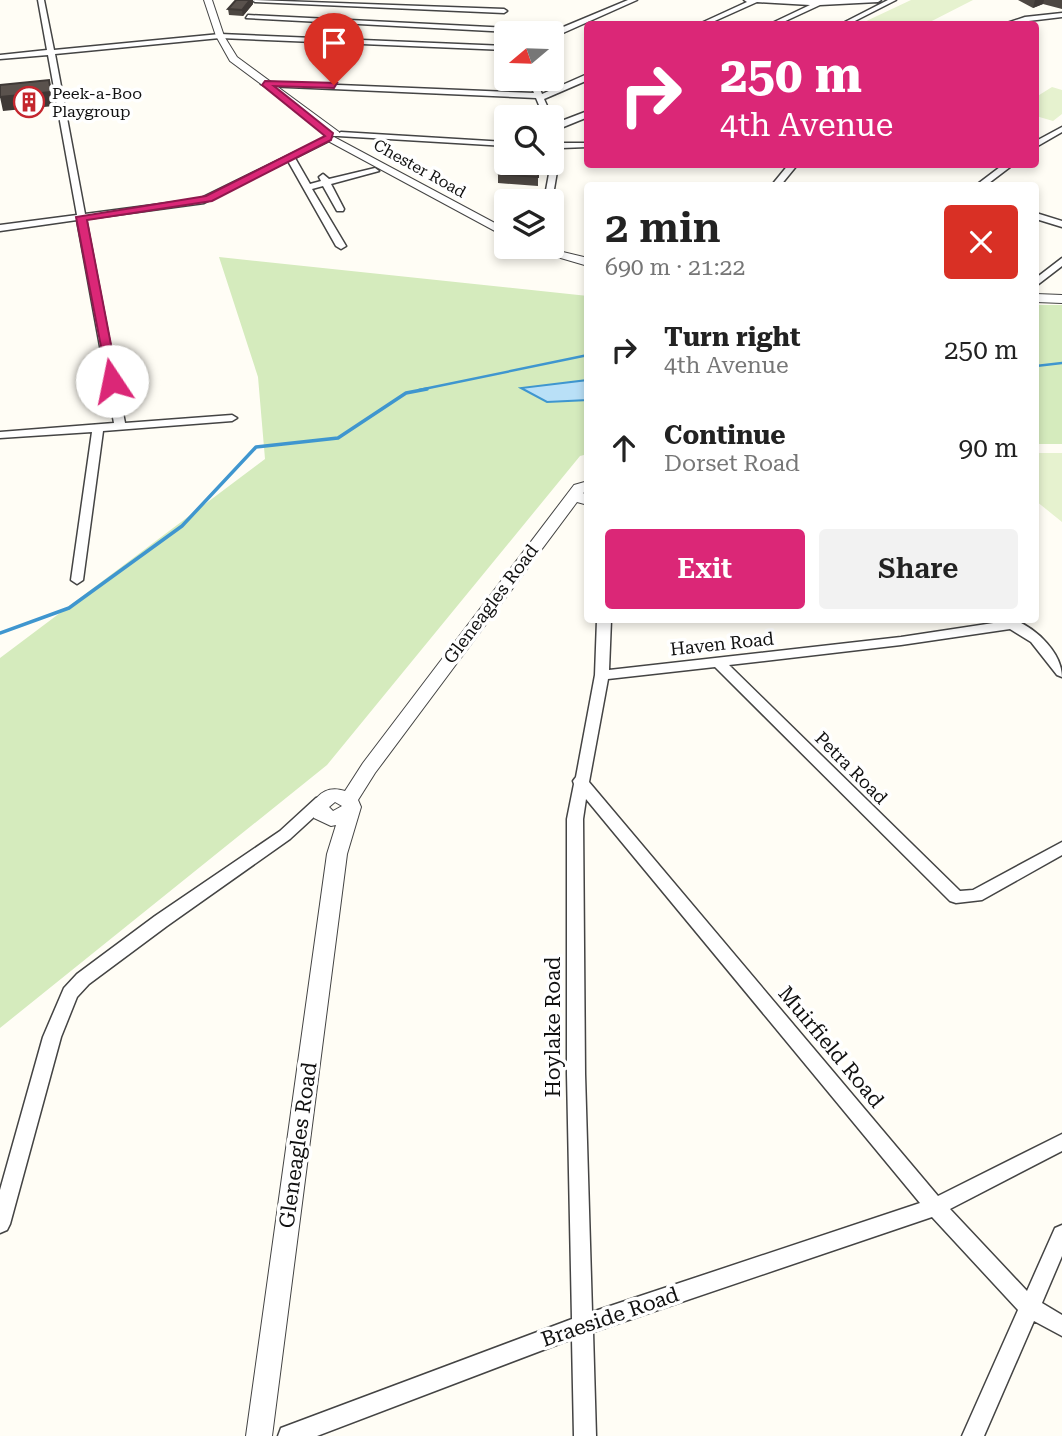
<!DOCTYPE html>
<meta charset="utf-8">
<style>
body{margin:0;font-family:"Roboto Serif",serif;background:#f2f2f2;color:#222;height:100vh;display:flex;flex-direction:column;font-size:26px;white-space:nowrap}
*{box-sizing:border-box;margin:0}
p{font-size:23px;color:#767676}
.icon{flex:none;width:38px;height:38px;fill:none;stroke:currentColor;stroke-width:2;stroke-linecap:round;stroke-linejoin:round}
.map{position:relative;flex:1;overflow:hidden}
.side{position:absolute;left:584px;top:182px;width:455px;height:441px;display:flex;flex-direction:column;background:#fff;border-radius:7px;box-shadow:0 4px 10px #0003}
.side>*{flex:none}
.banner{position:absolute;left:584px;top:21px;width:455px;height:147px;border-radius:7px;box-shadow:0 4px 10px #0003;background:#db2777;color:#fff;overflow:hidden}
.needle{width:46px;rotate:251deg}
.tools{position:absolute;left:494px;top:21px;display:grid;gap:14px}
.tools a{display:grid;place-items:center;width:70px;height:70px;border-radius:7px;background:#fff;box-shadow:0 4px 10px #0003;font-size:35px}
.pin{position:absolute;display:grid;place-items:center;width:60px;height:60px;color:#fff;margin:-72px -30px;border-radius:50% 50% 50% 0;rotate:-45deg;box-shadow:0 0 7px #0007}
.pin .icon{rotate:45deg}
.me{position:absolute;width:77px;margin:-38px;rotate:349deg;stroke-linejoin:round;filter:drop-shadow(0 0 5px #0008)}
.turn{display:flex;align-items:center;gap:24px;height:147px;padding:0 21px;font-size:32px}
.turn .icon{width:91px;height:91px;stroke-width:2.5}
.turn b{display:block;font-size:49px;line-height:60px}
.round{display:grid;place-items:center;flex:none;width:74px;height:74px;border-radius:7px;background:#f2f2f2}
.head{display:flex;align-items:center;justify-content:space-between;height:119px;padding:0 21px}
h1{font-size:42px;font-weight:600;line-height:52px}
.primary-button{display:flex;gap:14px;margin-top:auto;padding:14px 21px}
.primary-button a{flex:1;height:80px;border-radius:7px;background:#db2777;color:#fff;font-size:28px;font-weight:600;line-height:80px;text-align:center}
.primary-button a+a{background:#f2f2f2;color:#222}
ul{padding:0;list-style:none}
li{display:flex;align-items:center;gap:21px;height:98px;padding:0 21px}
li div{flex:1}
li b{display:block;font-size:26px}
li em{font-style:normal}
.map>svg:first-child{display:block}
.green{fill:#d5ebbd}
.pitch{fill:#e6f2cf}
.water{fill:#b9e0f7;stroke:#3f96cf;stroke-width:2}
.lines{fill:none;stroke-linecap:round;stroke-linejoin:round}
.stream-far1{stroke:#3f96cf;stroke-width:2.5}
.stream{stroke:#3f96cf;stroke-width:3.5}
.minor-casing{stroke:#444;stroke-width:3}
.tertiary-casing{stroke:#444;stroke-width:2}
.minor{fill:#fff;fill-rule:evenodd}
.tertiary{fill:#fff;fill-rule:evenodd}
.wall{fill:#4d4742}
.shaded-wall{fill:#3f3936}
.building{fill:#5a524d;stroke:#3f3936;stroke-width:2}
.route{fill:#db2777;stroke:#8e194d;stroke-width:2}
.labels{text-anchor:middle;stroke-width:7;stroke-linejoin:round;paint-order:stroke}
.far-poi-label{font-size:16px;fill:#111;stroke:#fff;text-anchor:start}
.far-street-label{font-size:16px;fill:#111;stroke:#fff}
.street-label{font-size:18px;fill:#111;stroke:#fff}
.near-street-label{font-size:21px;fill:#111;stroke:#fff}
</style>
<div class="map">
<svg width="1062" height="1436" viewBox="0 0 1062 1436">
<rect width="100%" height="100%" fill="#fffdf5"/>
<!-- green -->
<path class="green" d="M219,257l369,39v158l-8,2 -253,309 -327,263v-370l265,-199 -7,-82z
M1036,305h26v139h-26z"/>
<!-- pitch -->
<path class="pitch" d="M911,0h62l-47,24h-66z
M1052,87l10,3v24l-9,7 -17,-5v-19z
M1036,453h26v69l-26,-21z"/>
<!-- water -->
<path class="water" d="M588,380v20l-41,2 -26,-14z"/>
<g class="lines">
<!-- stream-far1 -->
<path class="stream-far1" d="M1036,366l26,-3
M419,390l169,-35"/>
<!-- stream -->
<path class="stream" d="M0,633l69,-25 113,-82 74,-79 82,-9 68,-45 21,-4"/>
<!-- minor casing -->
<g class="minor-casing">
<path id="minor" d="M38,0h6l10,50 166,-16 286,12v4l-286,-12 -165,16 30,160 114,-15 129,-63h3v4l-36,18 15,26 11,-3 -2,-4 4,-3 6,5 46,-11 4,3 -48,13 13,25 -1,2h-6l-14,-25 -11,3 34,57 -5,3 -5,-3 -48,-85 -84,42 -118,16 39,204 107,-8 5,3 -5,3 -129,10 -20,149 -6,4 -6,-4 21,-148 -92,6v-6l114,-9 -37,-203 -77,11v-6l77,-10 -29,-160 -48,4v-4l47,-5z
M252,0l252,9 3,2 -3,2 -249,-11z
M628,0h9l-83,37h-3v-4h-2z
M744,0h137l-3,2 -58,3 -41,19h-9l40,-19 -53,-3 -49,22h-9l48,-22z
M888,0h8l-47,24h-8z
M1062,13v4l-58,7 21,-7z
M248,15l263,13 4,2 -4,2 -265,-14z
M585,75h3v5l-44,19 8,18 -1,1 -7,-1 -8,-19 -271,-12 -4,-2 4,-2 269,11 -6,-14h8l6,15z
M585,112h3v5l-32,13 4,13h28v4l-27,1 -9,53h-8l7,-38v-38z
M1062,127v5l-26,15v-6z
M341,132l165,10v4l-168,-10 -1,-2z
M789,164h9l-18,22h-9z
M1004,164h10l-29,22h-10z
M1036,213l26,8v6l-26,-8z
M1062,258v8l-26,20v-8z
M597,620h14l-2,50 292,-33 99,-15 -1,-2c5,0 12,-1 16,0 22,9 47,33 47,57l-5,-2 -26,-33 -21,-13 -109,16 -172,20 231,226 13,-1 89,-48v13l-80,45 -26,3 -6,-2 -235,-234 -107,12 -19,103 349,414 124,-62v17l-112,58 77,82 28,-63 7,-3v31l-20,47 20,12v21l-28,-15 -50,115h-22l56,-126 -86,-93 -339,115 3,104h-22l-2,-97 -255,97h-39l3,-8 8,-3 283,-106 -5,-245v-255l7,-35 -1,-3 3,-4 19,-102zM586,799l334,404 -328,109 -7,-238 -2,-255z
M321,797l5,1 2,4 -2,4 -36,33 -123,87 -78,58 -12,13 -16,40 -51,187 -3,6 -7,3v-43l43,-153 21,-49 13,-14 78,-58 125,-85 36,-33z"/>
</g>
<!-- tertiary casing -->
<g class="tertiary-casing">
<path id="tertiary" d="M204,0h8l12,36 13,21 102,75v4h-8l-101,-75 -14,-25z
M334,137l172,92v8l-176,-95 -1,-2z
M523,247h19l46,11v8z
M1036,294l26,1v8l-26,-1z
M588,481v9l-5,3 5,3v9l-11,-3 -202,271 -17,27 3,7 -14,47 -75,582h-26l81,-582 9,-29 -5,1 -17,-8 -3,-12c8,-14 18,-20 34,-15l18,-28 211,-278zM335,802l7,4 -9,5 -4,-4z"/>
</g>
<!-- minor -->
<use href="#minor" class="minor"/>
<!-- tertiary -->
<use href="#tertiary" class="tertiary"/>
</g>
<!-- wall -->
<path class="wall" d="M1018,0h44v9l-19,-5 -10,4z
M253,4l-10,12 -14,-1 -1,-6z
M538,164v22l-40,-3v-9z"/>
<!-- shaded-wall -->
<path class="shaded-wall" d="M250,0h3v4l-10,12 -1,-6z
M1035,0h9l-1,4 -10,4z
M49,80l5,26 -51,5 -3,-14z"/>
<!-- building -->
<path class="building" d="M236,0h14l-8,10 -14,-1z
M49,80l2,12 -51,5v-12z
M523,163l15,1v13l-40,-3z"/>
<!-- route -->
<path class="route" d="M265,81l72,2 -3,5 -60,-2 59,47 -2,7 -119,61 -125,19 31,161 -10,2 -32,-166 130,-21 119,-60 -63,-51z"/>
<!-- icons -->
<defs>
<g id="building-ring" transform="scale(1.575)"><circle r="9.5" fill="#fff" stroke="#c4262e" stroke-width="1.5"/><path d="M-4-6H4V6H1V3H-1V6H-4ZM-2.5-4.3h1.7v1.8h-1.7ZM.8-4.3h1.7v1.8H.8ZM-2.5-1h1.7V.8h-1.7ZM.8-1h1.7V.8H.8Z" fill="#c4262e"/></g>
</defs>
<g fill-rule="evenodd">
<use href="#building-ring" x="29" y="102"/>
</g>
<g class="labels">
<!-- far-poi labels -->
<g class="far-poi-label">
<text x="52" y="99">Peek-a-Boo<tspan x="52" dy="18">Playgroup</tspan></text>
</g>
<!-- far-street labels -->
<g class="far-street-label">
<text transform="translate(420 168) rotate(29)" y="6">Chester Road</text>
</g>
<!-- street labels -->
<g class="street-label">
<text transform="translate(491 604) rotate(-53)" y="6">Gleneagles Road</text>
<text transform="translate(722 644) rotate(-6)" y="6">Haven Road</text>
<text transform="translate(851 768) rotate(45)" y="6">Petra Road</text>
</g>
<!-- near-street labels -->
<g class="near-street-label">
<text transform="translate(553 1027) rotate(-90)" y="7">Hoylake Road</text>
<text transform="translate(831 1047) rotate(50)" y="7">Muirfield Road</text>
<text transform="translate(298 1145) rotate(-82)" y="7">Gleneagles Road</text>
<text transform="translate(610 1317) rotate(-19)" y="7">Braeside Road</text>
</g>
</g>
</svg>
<div class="tools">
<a><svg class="needle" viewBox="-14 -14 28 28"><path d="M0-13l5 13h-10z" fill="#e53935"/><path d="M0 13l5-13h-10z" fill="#767676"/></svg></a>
<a><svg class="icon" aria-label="search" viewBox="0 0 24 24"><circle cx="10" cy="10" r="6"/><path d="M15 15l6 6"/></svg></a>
<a><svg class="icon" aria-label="layers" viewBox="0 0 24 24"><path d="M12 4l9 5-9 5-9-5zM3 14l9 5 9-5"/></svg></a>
</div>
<div class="pin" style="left:334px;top:85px;background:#d93025"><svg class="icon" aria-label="arrive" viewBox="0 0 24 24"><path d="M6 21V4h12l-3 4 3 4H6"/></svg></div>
<svg class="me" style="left:112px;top:381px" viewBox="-20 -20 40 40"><circle r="19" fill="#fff"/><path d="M0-13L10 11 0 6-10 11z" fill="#db2777"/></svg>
<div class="banner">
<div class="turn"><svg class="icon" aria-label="right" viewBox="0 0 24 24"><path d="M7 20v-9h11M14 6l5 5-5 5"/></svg><div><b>250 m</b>4th Avenue</div></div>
</div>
<section class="side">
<div class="head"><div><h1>2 min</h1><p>690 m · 21:22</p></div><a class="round" style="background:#d93025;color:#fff"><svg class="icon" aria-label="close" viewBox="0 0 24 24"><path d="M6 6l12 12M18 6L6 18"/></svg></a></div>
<ul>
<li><svg class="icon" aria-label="right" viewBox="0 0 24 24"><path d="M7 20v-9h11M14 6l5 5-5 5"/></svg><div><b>Turn right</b><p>4th Avenue</p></div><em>250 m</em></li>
<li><svg class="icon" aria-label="ahead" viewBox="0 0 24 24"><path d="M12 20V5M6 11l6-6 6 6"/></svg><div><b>Continue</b><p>Dorset Road</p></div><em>90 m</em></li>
</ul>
<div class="primary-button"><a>Exit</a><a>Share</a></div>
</section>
</div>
